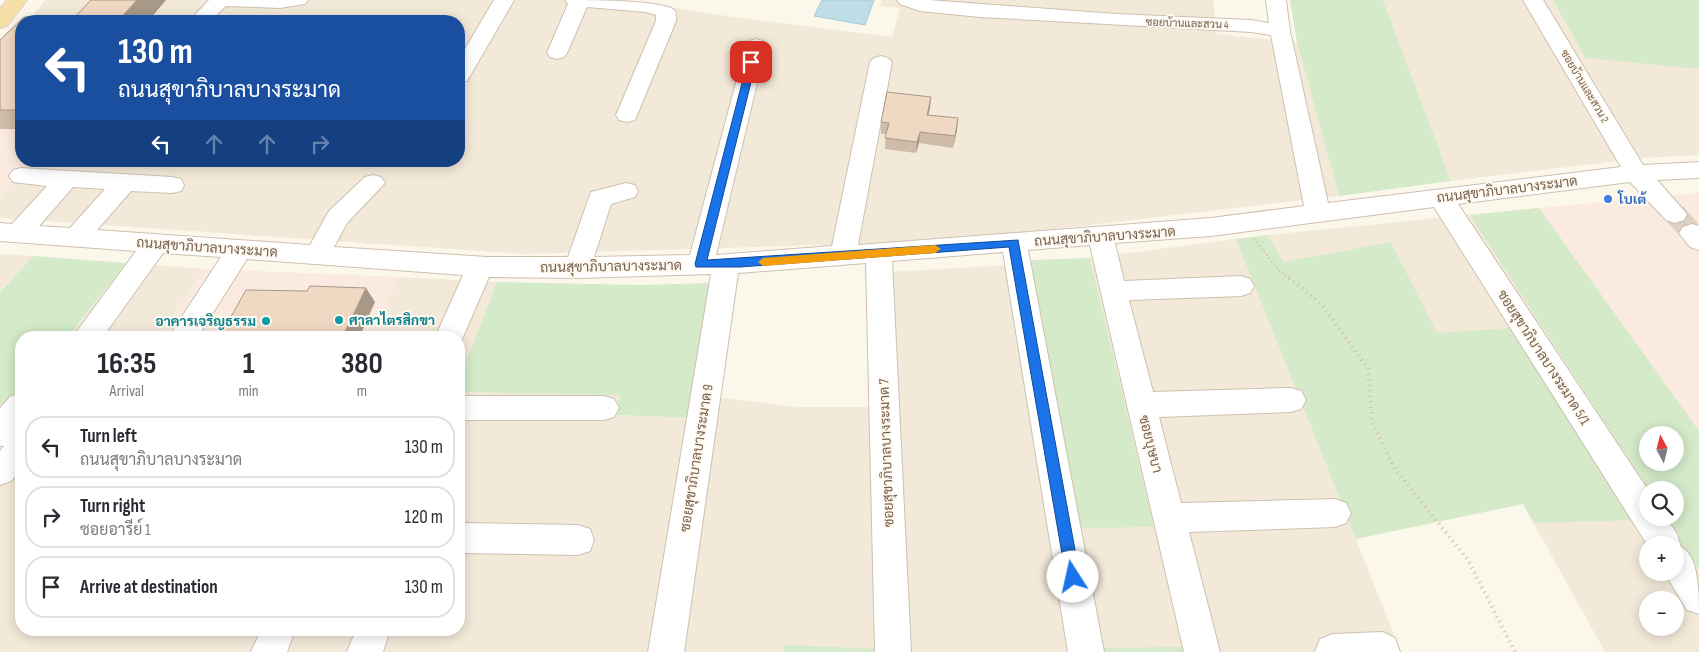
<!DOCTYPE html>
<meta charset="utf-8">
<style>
body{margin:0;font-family:"Sofia Sans Condensed",Sarabun,sans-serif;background:#f7f7f7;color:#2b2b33;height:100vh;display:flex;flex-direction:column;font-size:19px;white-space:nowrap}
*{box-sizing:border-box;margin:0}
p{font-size:16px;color:#7c7c81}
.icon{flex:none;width:28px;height:28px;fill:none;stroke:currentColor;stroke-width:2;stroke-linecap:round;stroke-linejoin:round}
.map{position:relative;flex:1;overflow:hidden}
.panel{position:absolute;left:15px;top:331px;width:450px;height:305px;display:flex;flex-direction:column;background:#fff;border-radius:20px;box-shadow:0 2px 12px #0003}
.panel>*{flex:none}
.hud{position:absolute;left:15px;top:15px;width:450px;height:152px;border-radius:20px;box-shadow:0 2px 12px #0003;background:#1a4fa0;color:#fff;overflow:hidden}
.needle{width:32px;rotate:353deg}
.controls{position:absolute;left:1639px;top:426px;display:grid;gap:10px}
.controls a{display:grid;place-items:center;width:45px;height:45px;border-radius:50%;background:#fff;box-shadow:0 2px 12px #0003;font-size:25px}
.pin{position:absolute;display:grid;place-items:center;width:42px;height:42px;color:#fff;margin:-21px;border-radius:10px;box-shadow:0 2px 8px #0006}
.me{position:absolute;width:55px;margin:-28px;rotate:350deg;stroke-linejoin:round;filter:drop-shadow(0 0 4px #0008)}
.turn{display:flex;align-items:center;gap:18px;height:105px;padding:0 20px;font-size:22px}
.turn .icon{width:65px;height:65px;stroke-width:2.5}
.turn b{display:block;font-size:35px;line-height:42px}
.lanes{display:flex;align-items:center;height:48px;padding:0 20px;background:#0003;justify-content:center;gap:25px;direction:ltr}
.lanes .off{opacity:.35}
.eta{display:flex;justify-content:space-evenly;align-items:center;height:85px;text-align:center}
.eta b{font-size:30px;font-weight:700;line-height:35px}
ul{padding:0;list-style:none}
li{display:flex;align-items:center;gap:15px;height:62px;margin:0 10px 8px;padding:0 10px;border:2px solid #e1e1e2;border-radius:20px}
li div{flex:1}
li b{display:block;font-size:19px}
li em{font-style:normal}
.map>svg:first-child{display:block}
.residential{fill:#f3e9d9;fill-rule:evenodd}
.commercial{fill:#fbeadf}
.green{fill:#d4eac9;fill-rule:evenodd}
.water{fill:#bfdde6;stroke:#a6cbd7}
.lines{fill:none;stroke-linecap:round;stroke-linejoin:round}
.minor-tunnel{stroke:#dbd1c4;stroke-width:22;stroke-dasharray:22 11;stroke-linecap:butt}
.minor-casing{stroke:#cec0b0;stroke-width:2}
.major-casing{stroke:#d9d2cd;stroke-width:2}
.path-far1{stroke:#d6bca6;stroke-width:2.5;stroke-dasharray:1 3;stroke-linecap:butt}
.path{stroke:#d6bca6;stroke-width:4;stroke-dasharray:1 4.5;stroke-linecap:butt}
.minor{fill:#fff;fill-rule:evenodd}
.major{fill:#f7e0a7;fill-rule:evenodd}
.wall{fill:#cebba8}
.shaded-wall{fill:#a89888}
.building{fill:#f0d9c3;stroke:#a89888}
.route{fill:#1a73e8;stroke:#114b97}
.slow{fill:#f59e0b}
.shop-dot{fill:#3f7fe0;stroke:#fefaf1;stroke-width:2}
.culture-dot{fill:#0f9aa8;stroke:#fefaf1;stroke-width:2}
.labels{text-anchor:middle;stroke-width:4;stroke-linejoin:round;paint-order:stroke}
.far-street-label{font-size:11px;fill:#77604e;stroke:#fefaf1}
.street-label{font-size:14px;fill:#77604e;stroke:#fefaf1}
.shop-label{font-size:14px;font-weight:bold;fill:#366cbe;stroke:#fefaf1;text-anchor:start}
.culture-label{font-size:14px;font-weight:bold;fill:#0d838f;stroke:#fefaf1;text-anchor:start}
</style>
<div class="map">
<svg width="1699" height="652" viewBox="0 0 1699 652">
<rect width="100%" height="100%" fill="#fcf7eb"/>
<!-- residential -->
<path class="residential" d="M45,0h583l84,14 180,23 8,-29 -20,-2 2,-6h331l4,34 80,8 42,154 -387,45 -427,13 -525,-36v-20l25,-37h434v-140h-430z
M1383,0h316v155l-56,3 -192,23z
M1539,208l160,223v221h-94l-82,-148 -132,-262 -107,20 -17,-27zM1648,435h27v27h-27zM1648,490h27v28h-27zM1648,545h27v27h-27zM1648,600h27v28h-27z
M1236,239l165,413h-1401v-247l19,-5 2,-3v233h438v-238l161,3 -4,20 80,3 18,-21 83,10h79l-5,-134 155,-9 128,263 -64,-269z
M0,254l33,2 -33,35z
M126,263l79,6 -47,68 -90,1z
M399,277l98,5 -38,99v-43h-89z"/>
<!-- commercial -->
<path class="commercial" d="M21,38v123h4l-25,37v-150z
M1699,193v238l-160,-223z
M205,269l194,8 -29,60 -212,1z"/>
<!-- green -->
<path class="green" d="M1290,0h93l68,181 -112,15 -42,-154z
M1553,0h146v69l-113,-11z
M1539,208l160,223v138l-33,-51h9v-28h-27l-178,-275zM1648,435h27v27h-27z
M1267,235l17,27 107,-20 46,91 74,-5 124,192 -101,3 -11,-19 -167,35 -120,-300z
M33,256l93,7 -58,74 -47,1v59l-2,3 -19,5v-113z
M1090,258l64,269 -79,1 -49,-264 7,-4z
M497,282l143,3 75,-2 -19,135 -80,-3 4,-20 -161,-3v-11z
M784,645l96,4v3h-96z
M1183,647l1,5h-82v-4z"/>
<!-- water -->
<path class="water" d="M822,0h52l-9,25 -51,-9z"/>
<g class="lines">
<!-- minor-tunnel -->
<path class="minor-tunnel" d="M1675,214l17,19"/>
<!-- minor casing -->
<g class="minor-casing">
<path id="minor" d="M209,0h99l-3,4 -25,4 -54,-2 -16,15h-21z
M494,0h20l-44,76 -3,5 -8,1v-23z
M565,0c20,0 98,0 109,10 3,3 2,7 2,11l-41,99 -8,2 -8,-2 -3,-5 40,-94v-6l-10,-3 -59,-5 -20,46 -3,4 -7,2 -7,-2 -3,-4 21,-49z
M897,0h32l187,14 135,6 18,3 -3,-23h20l4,31 38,172 293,-36 -98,-167h20l100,165 56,-3v16l-42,2 30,34 -3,6 -9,3 -9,-3 -36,-38 -172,22 190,286v28h18l11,16 4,13c18,9 18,46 18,67l-12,-4 -23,-38h11v-27l-27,1 -214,-339 -223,29 -96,7 9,38 117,-5 9,3 4,7 -4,7 -9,3 -112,4 24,92 138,-4 10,3 5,9 -5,9 -10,3 -132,5 22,86 154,-4 11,4 5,10 -5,10 -11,4 -146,5 31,120h-36l-94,-407 -62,5 76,402h-36l-65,-400 -111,9 19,391h-36l-9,-389 -128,10 -54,379h-36l63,-378 -133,4 -89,-1 -30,69v-8h-24l28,-63 -216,-16 -50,79h-29l53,-81 -58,-4 -61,85h-30l64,-87 -136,-10v-18l12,1 35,-38 -34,-4 -4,-6 4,-6 8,-2 151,9 9,2 3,6 -3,6 -9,2 -41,-2 -34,39 213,15 19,-34 36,-34 8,-2 8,2 4,6 -38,40 -13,24 153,10h81l23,-65 35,-9 9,2 3,6 -3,6 -24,7 -17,53 96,-2 56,-210 3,-4 7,-2 7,2 3,4 -50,210 116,-9 38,-184 4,-4 7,-2 7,2 4,4 -34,183 353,-27 93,-12 -33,-171 -20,-3 -271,-15 -60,-6 -20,-7zM73,187l32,2 -35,39 -31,-2z
M1692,224l7,2v24l-9,-3 -11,-14 4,-6z
M21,393v77l-10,11 -11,4v-34l4,-5h-4v-38l11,-12z
M459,396h145l10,3 5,9 -5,9 -10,3h-145z
M459,523l119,2 12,4 4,11 -4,11 -12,4 -119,-2z
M261,630h34l-8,22h-36z
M356,630h34l-7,22h-36z
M1383,632l12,6 5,14h-85l5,-13 13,-5z"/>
</g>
<!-- major casing -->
<g class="major-casing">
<path id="major" d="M7,0h20l-20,26 -7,2v-19z"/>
</g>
<!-- path-far1 -->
<path class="path-far1" d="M1254,239l24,30 12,10"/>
<!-- path -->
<path class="path" d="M1289,278l32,26 47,64 4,54 23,47 73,91 47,92"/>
<!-- minor -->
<use href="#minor" class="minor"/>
<!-- major -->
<use href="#major" class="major"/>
</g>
<!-- wall -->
<path class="wall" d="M91,0h75l-18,21h-127v108h-21v-89l24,-23h51z
M931,97l-3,18 29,15 -4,18 -34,-5 -3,10 -31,-4 1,-15h-5v-12z"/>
<!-- shaded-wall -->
<path class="shaded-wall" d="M137,0h29l-18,21h-30z
M931,97l-1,11 -4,18 1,-11z
M958,118l-1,12 -4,18z
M920,132l-1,11 -3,10 1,-11z
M366,288l9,14 -16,36h-17z"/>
<!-- building -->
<path class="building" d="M91,0h46l-19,21h-97v89h-21v-70l24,-23h51z
M887,92l44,5 -4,18 31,3 -3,18 -35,-4 -3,10 -32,-4 4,-15 -8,-1z
M310,286l56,2 -24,50h-123l27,-48 61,1z"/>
<!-- route -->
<path class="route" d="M748,60l8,2 -49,198 311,-20 62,337 -2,4 -5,2 -5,-2 -2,-4 -57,-330 -269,20h-44l-1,-3z"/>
<!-- slow -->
<path class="slow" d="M935,245l6,4 -6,4 -172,13 -5,-4 5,-4z"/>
<!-- markers -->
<circle class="shop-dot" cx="1608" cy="199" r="5"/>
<g class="culture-dot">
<circle cx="339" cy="320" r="5"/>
<circle cx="266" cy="321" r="5"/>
</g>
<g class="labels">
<!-- far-street labels -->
<g class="far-street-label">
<text transform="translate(1187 23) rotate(2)" y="4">ซอยบ้านและสวน 4</text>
<text transform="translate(1585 86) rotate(59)" y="4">ซอยบ้านและสวน 2</text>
</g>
<!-- street labels -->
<g class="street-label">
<text transform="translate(1507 189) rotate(-7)" y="5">ถนนสุขาภิบาลบางระมาด</text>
<text transform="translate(1105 236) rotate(-4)" y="5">ถนนสุขาภิบาลบางระมาด</text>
<text transform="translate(207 247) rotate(4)" y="5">ถนนสุขาภิบาลบางระมาด</text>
<text transform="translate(611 266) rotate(-1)" y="5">ถนนสุขาภิบาลบางระมาด</text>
<text transform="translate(1544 357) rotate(57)" y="5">ซอยสุขาภิบาลบางระมาด 5/1</text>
<text transform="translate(1151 444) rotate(76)" y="5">ซอยบุษบา</text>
<text transform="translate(886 453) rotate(-92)" y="5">ซอยสุขาภิบาลบางระมาด 7</text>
<text transform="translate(696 458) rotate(-81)" y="5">ซอยสุขาภิบาลบางระมาด 9</text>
</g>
<!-- shop labels -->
<g class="shop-label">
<text x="1618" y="204">โบเต้</text>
</g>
<!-- culture labels -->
<g class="culture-label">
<text x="349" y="325">ศาลาไตรสิกขา</text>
<text x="256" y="326" text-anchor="end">อาคารเจริญธรรม</text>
</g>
</g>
</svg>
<div class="controls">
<a><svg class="needle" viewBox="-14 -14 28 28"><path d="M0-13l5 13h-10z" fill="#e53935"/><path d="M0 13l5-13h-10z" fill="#7c7c81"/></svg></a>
<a><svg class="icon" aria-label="search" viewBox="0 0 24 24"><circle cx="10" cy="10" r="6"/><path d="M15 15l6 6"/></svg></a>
<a>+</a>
<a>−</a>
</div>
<div class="pin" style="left:751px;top:62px;background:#d93025"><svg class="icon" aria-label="arrive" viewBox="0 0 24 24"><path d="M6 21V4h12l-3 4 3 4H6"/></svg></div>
<svg class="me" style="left:1073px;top:577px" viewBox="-20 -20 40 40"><circle r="19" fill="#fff"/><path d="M0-13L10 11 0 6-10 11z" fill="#1a73e8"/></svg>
<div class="hud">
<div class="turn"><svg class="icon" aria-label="left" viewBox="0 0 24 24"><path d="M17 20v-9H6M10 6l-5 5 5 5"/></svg><div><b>130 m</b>ถนนสุขาภิบาลบางระมาด</div></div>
<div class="lanes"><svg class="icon" aria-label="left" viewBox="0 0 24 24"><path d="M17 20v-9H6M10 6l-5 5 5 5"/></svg><svg class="icon off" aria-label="ahead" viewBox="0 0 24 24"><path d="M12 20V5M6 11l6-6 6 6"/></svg><svg class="icon off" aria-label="ahead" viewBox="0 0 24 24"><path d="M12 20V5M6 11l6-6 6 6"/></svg><svg class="icon off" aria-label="right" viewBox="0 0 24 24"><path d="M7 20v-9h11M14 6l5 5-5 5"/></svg></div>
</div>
<section class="panel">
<div class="eta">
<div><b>16:35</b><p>Arrival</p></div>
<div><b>1</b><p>min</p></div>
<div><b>380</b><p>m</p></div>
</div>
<ul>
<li><svg class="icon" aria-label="left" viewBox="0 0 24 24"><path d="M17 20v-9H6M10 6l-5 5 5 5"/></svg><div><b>Turn left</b><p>ถนนสุขาภิบาลบางระมาด</p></div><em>130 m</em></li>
<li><svg class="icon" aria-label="right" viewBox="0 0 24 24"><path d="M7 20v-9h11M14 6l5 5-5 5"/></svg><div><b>Turn right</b><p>ซอยอารีย์ 1</p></div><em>120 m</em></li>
<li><svg class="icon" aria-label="arrive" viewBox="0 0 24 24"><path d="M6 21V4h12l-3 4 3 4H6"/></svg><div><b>Arrive at destination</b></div><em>130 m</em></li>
</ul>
</section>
</div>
